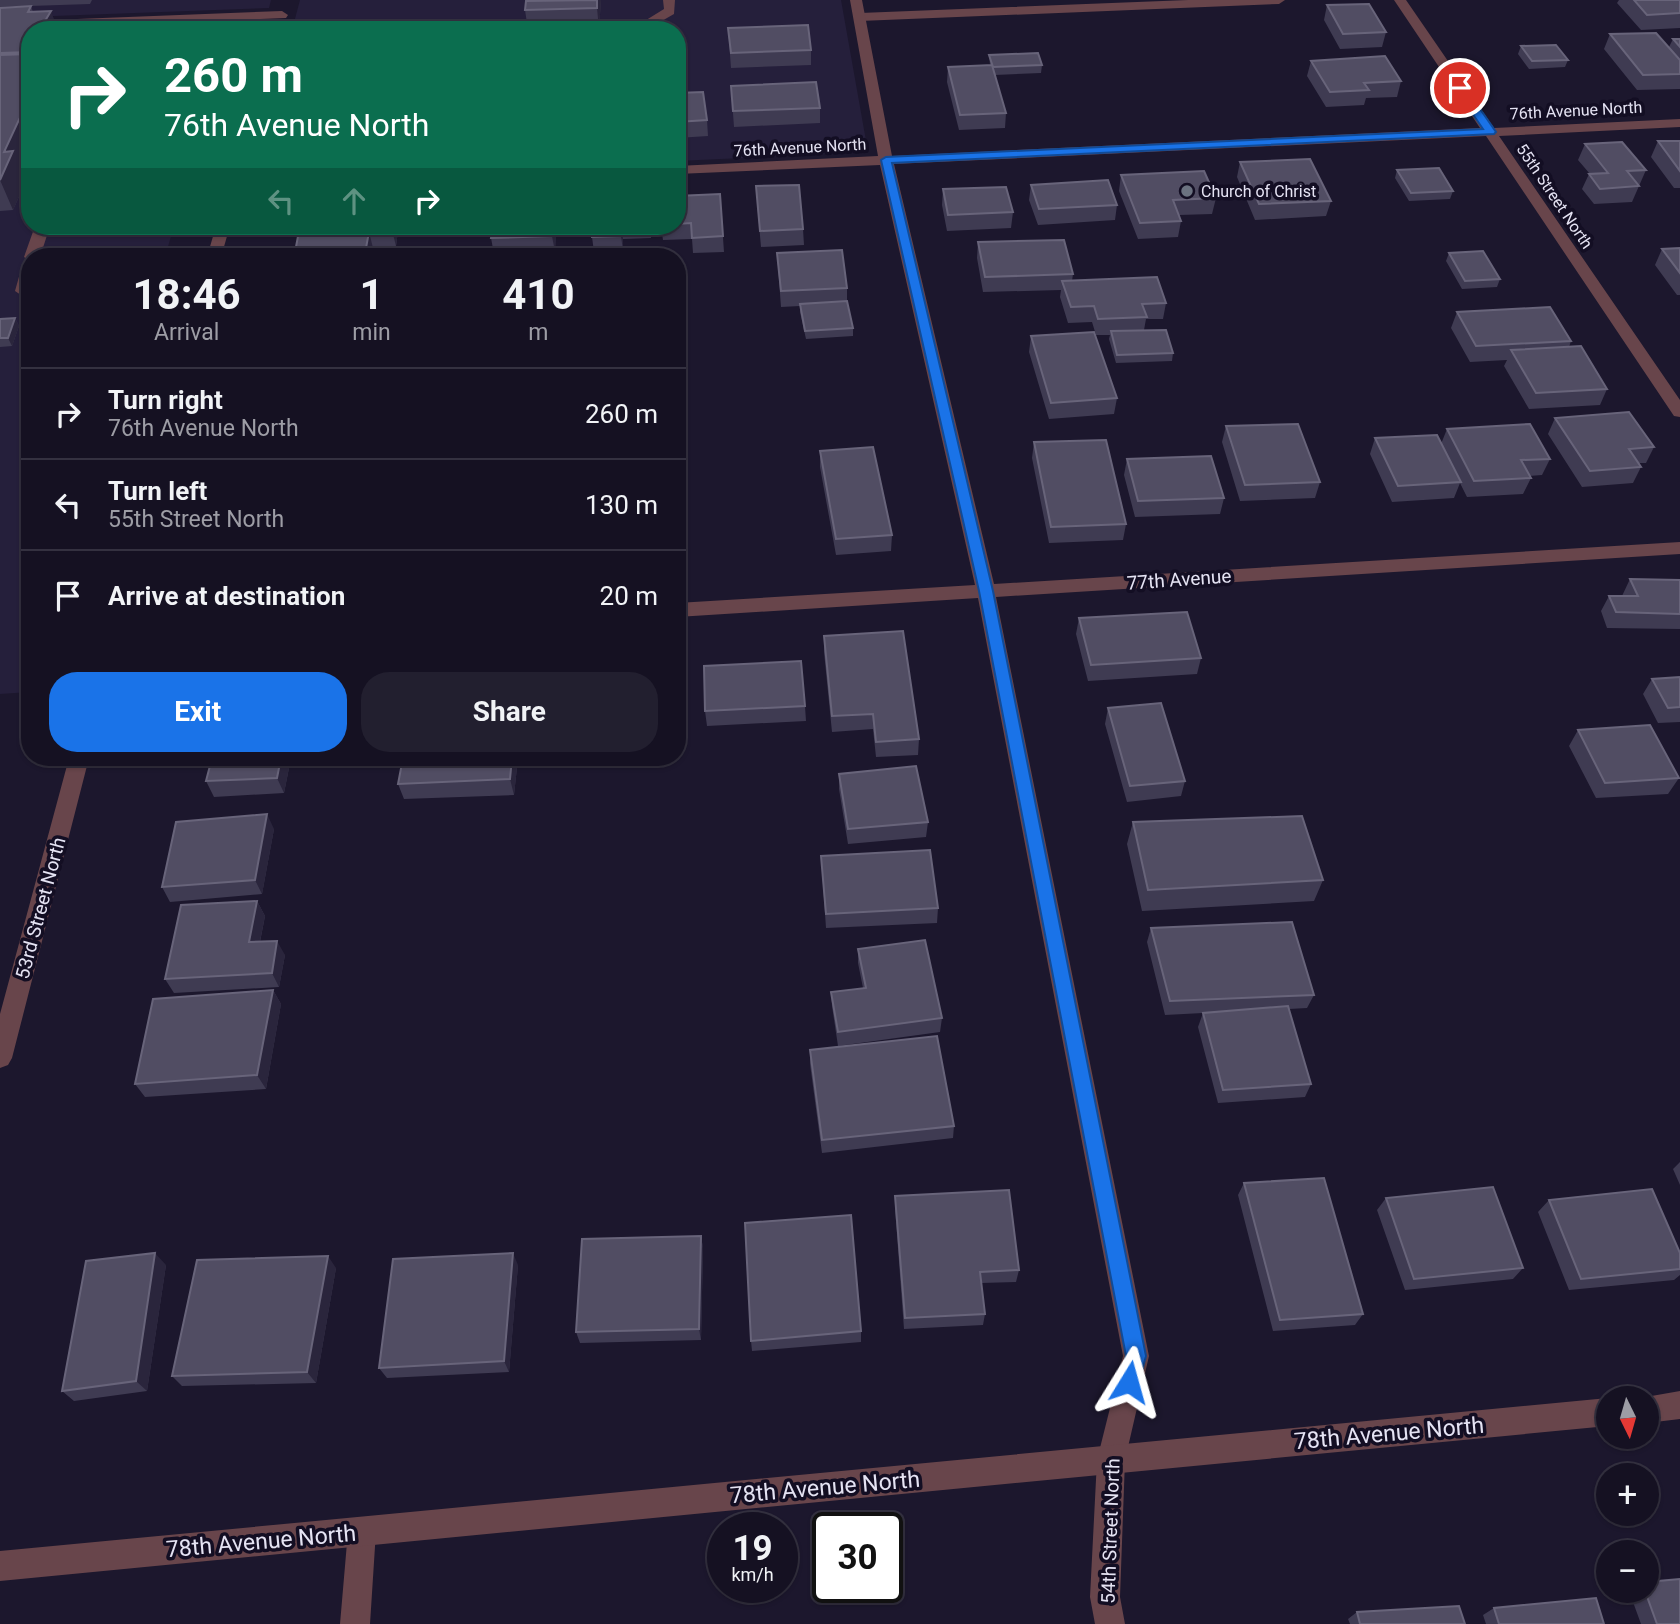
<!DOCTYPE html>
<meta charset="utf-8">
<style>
body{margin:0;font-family:Roboto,sans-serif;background:#221f2f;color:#f1f3f6;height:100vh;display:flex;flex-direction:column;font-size:26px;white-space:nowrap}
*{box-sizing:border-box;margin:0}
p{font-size:23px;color:#9d9da5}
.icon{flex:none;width:38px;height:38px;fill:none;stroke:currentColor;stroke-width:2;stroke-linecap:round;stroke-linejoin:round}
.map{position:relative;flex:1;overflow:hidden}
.drawer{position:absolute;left:21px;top:248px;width:665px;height:518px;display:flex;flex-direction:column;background:#151122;border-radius:28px;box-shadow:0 2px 5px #0004,0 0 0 2px #343140}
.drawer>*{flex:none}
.guide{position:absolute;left:21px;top:21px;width:665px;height:214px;border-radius:28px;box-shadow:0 2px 5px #0004,0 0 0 2px #343140;background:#0b6e4f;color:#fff;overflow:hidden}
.needle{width:46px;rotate:175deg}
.buttons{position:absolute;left:1596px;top:1386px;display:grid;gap:14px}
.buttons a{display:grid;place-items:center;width:63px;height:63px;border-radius:50%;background:#151122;box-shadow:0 2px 5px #0004,0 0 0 2px #343140;font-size:35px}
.speed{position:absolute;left:707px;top:1512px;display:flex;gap:14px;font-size:35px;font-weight:700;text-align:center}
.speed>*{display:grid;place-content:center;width:91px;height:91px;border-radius:50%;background:#151122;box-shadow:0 2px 5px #0004,0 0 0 2px #343140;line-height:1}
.speed small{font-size:18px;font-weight:400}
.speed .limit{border:4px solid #111;border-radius:10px;background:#fff;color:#111}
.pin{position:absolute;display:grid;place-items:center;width:60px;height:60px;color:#fff;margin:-30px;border:4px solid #fff;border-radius:50%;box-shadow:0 2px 7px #0007}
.me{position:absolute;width:77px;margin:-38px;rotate:8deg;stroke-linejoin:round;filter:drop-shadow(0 0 5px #0008)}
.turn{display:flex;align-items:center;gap:24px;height:147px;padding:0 28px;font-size:32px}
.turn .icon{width:91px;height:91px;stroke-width:2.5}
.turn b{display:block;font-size:49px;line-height:60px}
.lanes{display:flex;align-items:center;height:66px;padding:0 28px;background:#0003;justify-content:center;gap:35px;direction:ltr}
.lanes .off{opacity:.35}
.eta{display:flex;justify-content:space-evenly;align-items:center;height:119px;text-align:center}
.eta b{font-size:42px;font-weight:700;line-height:49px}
.button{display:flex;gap:14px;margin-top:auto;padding:14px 28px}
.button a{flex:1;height:80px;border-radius:28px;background:#1a73e8;color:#fff;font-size:28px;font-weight:700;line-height:80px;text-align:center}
.button a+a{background:#221f2f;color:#f1f3f6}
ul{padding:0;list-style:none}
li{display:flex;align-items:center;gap:21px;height:91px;padding:0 28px;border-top:2px solid #343140}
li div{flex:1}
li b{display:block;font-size:26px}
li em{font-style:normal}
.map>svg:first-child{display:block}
.built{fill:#251f3b}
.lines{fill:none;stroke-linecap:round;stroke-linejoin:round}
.service{fill:#68454b;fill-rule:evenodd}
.minor{fill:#68454b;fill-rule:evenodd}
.tertiary{fill:#68454b;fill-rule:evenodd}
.wall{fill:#3f3b52}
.shaded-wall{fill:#2a253c}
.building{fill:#514d63;stroke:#68647a;stroke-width:2}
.route{fill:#1a73e8;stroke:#114b97;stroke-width:2}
.worship-dot{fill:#6b7280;stroke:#130e23;stroke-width:2.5}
.labels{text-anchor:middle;stroke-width:7;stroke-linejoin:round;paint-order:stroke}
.far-street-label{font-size:16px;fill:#e5e3f3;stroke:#130e23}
.far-poi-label{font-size:16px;fill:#e5e3f3;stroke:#130e23;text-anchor:start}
.street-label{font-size:19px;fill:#e5e3f3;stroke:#130e23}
.near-street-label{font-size:23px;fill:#e5e3f3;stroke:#130e23}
</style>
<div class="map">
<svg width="1680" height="1624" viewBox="0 0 1680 1624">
<rect width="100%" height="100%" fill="#1c172d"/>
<!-- built -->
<path class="built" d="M0,0h271l-2,8 -269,10z
M300,0h541l27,152 -191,9v-131h-385z
M30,33v193h144l-9,31h-135v435l-30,2v-660z"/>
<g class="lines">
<!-- service -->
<path class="service" d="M663,0h12l-1,14 -28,16h-16l34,-21z
M1188,0h97l-6,4 -419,17 -6,-4 6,-4z
M35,226h15l-10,31h-10v4l-6,-4z
M30,262v39l-15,-10 7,-25z"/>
<!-- minor -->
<path class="minor" d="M850,0h12l30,156 588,-28 -86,-128h12l88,128 186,-9v8l-181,9 181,264v17l-6,-1 -188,-280 -592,28 100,420 686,-42v12l-684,43 153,759 -24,104 -5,137 5,27h-30l-5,-27 7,-137 26,-104 -145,-758 -301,19v-14l298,-18 -95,-420 -203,9v-8l201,-10z
M282,11l6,4 -2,3 -286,12v-8z
M216,226h14l-9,31h-14z
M69,758h20l-77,300 -4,7 -8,3v-54z
M362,1517l10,4 4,10 -6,93h-30l8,-93 4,-10z"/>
<!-- tertiary -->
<path class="tertiary" d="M1680,1391v28l-33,4v-25h-7z
M1608,1398v28l-1608,155v-30z"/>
</g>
<!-- wall -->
<path class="wall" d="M0,0h92l-2,4 -90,3z
M544,0h57l-2,29 -71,1 -3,-20z
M1619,0h61v28l-39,2 -24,-27z
M1327,5l59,27 -4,15 -42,2 -16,-29z
M31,6l2,6 21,8h18l4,10h-46v123l-8,18 4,10 -13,29 -13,1v-203z
M728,28l83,22v15l-80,3z
M1610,34l59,13 4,-8h7v50l-43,1 -33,-41z
M1521,46l47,14 -3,7 -36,2 -11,-15z
M989,55l53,10 -1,8 -46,2 11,38 -1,15 -46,2 -12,-48 1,-15 42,-2z
M1311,61l90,20 -4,16 -31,1 -2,7 -38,2 -19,-31z
M731,86l89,22v15l-86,4z
M677,93l30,27 1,16 -31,2z
M1658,141h22v47h-6l-23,-31z
M1585,144l61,26 -14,32 -38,2 -12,-15 7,-15h1l-12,-14z
M1240,162l91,39 -5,15 -71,4 -18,-43z
M1397,170l56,21 -3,8 -41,2 -14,-23z
M1121,175l95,23 -4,16 -33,1 2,6 -3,16 -40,2 -19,-48z
M1031,185l86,20 -2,15 -77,5 -9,-25z
M943,189l70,23 -2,16 -64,3 -5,-26z
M720,194l4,58 -31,1 -1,-14 -29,1 -2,-14h16v-30z
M757,202l46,27 1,16 -43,2z
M300,226h97l1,5 -2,15 -23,2 -2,9h-74l-2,-5z
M493,226h63l-1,26 -61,2 -3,-16z
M592,226h59v12l-28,1v12l-29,1 -2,-15z
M978,242l95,32 -1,7 94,22 -3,16h-17l-2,11 29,23 -1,8 -56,2 -7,-24 1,-4h-14l-4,-13 -24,1 -8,-26 1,-7 -78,2 -6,-34z
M1680,248v47h-3l-22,-30 7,-16z
M777,253l70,35v13l6,27v8l-47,3 -6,-27v-6l-19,1z
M1449,253l51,26 -3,8 -35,2 -16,-28z
M1457,312l114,29 -2,6 38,42 -7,16 -71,4 -25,-43 3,-6 -37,2 -19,-34z
M15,318l4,8 -7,20 -12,1v-28z
M1031,336l86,62 -3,16 -65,5 -20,-67z
M1555,418l99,29 -8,16h-7l2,4 -8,16 -51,4 -34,-53z
M1226,426l94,56 -5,16 -75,3 -18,-59z
M1447,429l103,30 -8,16 -13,1 2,2 -8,16 -56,3 -7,-14 -6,15 -62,4 -22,-48 5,-16 66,6z
M1034,442l92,82 -3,16 -74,3 -17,-85z
M820,451l72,84 -1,16 -55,4 -16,-88z
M1127,459l97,39 -4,16 -85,3 -11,-42z
M677,507l4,16 1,17h-5z
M1630,579l50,1v49l-73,-1 -6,-17 8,-15h13z
M1079,618l122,40 -4,16 -109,7 -12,-47z
M824,636l95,103 -1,16 -42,2 -3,-28 -41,3 -8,-80z
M1680,677v45l-22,1 -15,-29 9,-15z
M805,706l1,15 -99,5 -2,-15z
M1108,708l77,73 -4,15 -54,6 -22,-78z
M1578,730l101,48 -11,16 -72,4 -27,-52z
M212,758h79l-7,35 -70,4 -8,-16z
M403,758h115l-4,37 -110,4 -6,-15z
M839,774l89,48 -2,15 -78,7 -9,-55z
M1133,822l190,58 -9,21 -172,10 -15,-67z
M274,829l-12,65 -92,8 -8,-15z
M821,856l117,52 -1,15 -111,5z
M257,901l8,15 -5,26 25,13 -6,32 -105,6 -9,-14z
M1151,928l163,67 -7,13 -18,1 22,75 -6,13 -87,6 -20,-76 5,-14 -38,2 -18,-73z
M858,949l84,69 -2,14 -102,14 -6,-40 -1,-14 32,-4 -5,-25z
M273,990l8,14 -15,85 -121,8 -10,-13z
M810,1050l144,76 -1,12 -131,15 -12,-89z
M1680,1162v23l-7,-16z
M1244,1183l119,131 -8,11 -82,6 -35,-136z
M895,1196l124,74 -3,12 -35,1 4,31 -2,11 -79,4 -9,-121z
M1386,1198l137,70 -10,11 -108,11 -28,-80z
M1549,1200l131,53v22l-6,5 -105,10 -31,-78z
M701,1236l2,12 -2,92 -121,3 -4,-11z
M166,1265l-19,126 -73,10 -12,-10z
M518,1265l-9,107 -122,6 -8,-10z
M336,1268l-20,115 -134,3 -10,-10z
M861,1331v11l-109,9 -1,-10z
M1629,1591h18l33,33h-39z
M1494,1608l110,16h-118l-3,-9z
M1357,1612l108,12h-115l-2,-5z"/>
<!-- shaded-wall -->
<path class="shaded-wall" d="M597,0h4l-2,29 -2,-21z
M51,11l7,19 -13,-9z
M72,20l4,10h-9z
M30,96v57l-8,18 4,10 -13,29 -13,-30 4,-28z
M393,226h4l1,5 -2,15 -4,-16z
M553,226h3l-1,26 -3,-16z
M621,226l2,13v12l-2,-15z
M369,232l4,16 -2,9h-2l-3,-9z
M15,318l4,8 -7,20 -4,-8z
M281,758h10l-7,35 -7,-15z
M512,758h6l-4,37 -4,-16z
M267,814l7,15 -12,65 -7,-14z
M257,901l8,15 -8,40 -8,-14z
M277,941l8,14 -6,32 -7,-14z
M273,990l8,14 -15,85 -9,-14z
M701,1236l2,12 -2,92 -2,-11z
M155,1253l11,12 -19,126 -11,-10z
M513,1253l5,12 -9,107 -5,-11z
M328,1256l8,12 -20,115 -9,-11z"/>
<!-- building -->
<path class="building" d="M597,0v8l-72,2 1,-9z
M1634,0h46v13l-33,2z
M1369,4l17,28 -43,2 -16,-29z
M31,6l-3,6 23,-1 -6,10 27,-1 -5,10h-37v22l-30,1v-45z
M192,23l-2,7h-91l1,-2z
M808,25l3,25 -80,3 -3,-25z
M1656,33l24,27v14l-37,1 -33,-41z
M1673,39h7v8z
M1556,45l12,15 -36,1 -11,-15z
M1038,53l4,12 -49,2 -4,-12z
M30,54v42l-26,56 9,-1 -13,29v-125z
M1385,56l16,25 -37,2 5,7 -39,2 -19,-31z
M992,65l14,48 -46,2 -12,-48z
M816,82l4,26 -87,3 -2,-25z
M703,92l4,28 -30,2v-29z
M1658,141h22v30z
M1622,142l24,28 -19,1 12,15 -39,3 -11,-15 19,-1 -23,-29z
M1310,159l21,42 -72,3 -19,-42z
M1439,168l14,23 -42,2 -14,-23z
M1204,171l12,27 -43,2 8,21 -41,2 -19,-48z
M1108,180l9,25 -78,4 -8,-24z
M799,185l4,44 -43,2 -4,-45z
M1006,187l7,25 -65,3 -5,-26z
M720,194l3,42 -31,2 -1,-15 -14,1v-28z
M300,226h93l-1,4 -23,2 -3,16 -71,4z
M493,226h60l-1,10 -61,2z
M592,226h29v10l-29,1z
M1064,240l9,34 -88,3 -7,-35z
M1680,248v25l-18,-24z
M842,250l5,38 -66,3 -4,-38z
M1483,251l17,28 -35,2 -16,-28z
M1157,277l9,26 -24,1 5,13 -49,2 -4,-13 -23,1 -9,-26z
M847,301l6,27 -48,3 -5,-27z
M1550,307l21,34 -95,5 -19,-34z
M15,318l-7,20h-8v-19z
M1166,330l7,23 -56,2 -6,-24z
M1094,332l23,66 -66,5 -20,-67z
M1581,346l26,43 -71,4 -25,-43z
M1629,412l25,35 -25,2 12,18 -51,4 -35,-53z
M1298,424l22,58 -75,3 -19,-59z
M1530,424l20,35 -29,1 10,18 -57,3 -27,-52z
M1437,435l24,47 -63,4 -23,-48z
M1106,440l20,84 -75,3 -17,-85z
M873,447l19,88 -56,4 -16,-88z
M1211,456l13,42 -86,3 -11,-42z
M677,507h2l1,17h-3z
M1630,579l50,1v34l-64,-2 -7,-16h29z
M1187,612l14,46 -110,7 -12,-47z
M903,631l16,108 -43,3 -3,-28 -41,2 -8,-80z
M801,661l4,45 -100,5 -1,-45z
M1680,677v30l-12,1 -16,-29z
M1161,703l24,78 -55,5 -22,-78z
M1650,725l29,53 -74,5 -27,-53z
M212,758h69l-4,20 -71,3z
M403,758h109l-2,21 -112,5z
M916,766l12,56 -80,7 -9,-55z
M267,814l-12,66 -93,7 14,-65z
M1302,816l21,64 -175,10 -15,-68z
M930,850l8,58 -112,6 -5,-58z
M257,901l-8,41 28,-1 -5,32 -107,6 16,-74z
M1292,922l22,73 -144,6 -19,-73z
M925,940l17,78 -104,14 -7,-40 35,-4 -8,-39z
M273,990l-16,85 -122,9 18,-85z
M1288,1006l23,78 -88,6 -20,-77z
M937,1036l17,90 -132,14 -12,-90z
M1324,1178l39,136 -83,6 -36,-137z
M1493,1187l30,81 -109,11 -28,-81z
M1652,1189l28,64v16l-99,10 -32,-79z
M1009,1190l10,80 -39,2 5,42 -80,4 -10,-122z
M851,1215l10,116 -110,10 -6,-118z
M701,1236l-2,93 -123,3 6,-93z
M155,1253l-19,128 -74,10 24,-130z
M513,1253l-9,108 -125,7 14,-109z
M328,1256l-21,116 -135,4 25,-116z
M1680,1579v45h-23l-12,-33h2v-9z
M1596,1598l8,26h-105l-5,-16z
M1459,1606l6,18h-105l-3,-12z"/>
<!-- route -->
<path class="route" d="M1460,85l4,1 32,46 -2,2 -602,29 101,428 153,765 -9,33 -8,3 -7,-3 -3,-7 7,-26 -147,-765 -98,-431 5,-3 597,-28 -28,-41z"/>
<!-- markers -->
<circle class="worship-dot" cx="1187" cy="191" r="7"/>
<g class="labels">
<!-- far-street labels -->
<g class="far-street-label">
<text transform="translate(1576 110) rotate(-3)" y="6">76th Avenue North</text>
<text transform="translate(800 147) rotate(-3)" y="6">76th Avenue North</text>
<text transform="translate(1555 196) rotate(56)" y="6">55th Street North</text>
</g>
<!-- far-poi labels -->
<g class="far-poi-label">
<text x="1201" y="197">Church of Christ</text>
</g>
<!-- street labels -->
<g class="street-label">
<text transform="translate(1179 579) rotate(-4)" y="7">77th Avenue</text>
<text transform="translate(40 908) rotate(-75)" y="7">53rd Street North</text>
<text transform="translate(1110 1531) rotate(-88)" y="7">54th Street North</text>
</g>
<!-- near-street labels -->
<g class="near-street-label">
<text transform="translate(1389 1433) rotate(-5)" y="8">78th Avenue North</text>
<text transform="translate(825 1487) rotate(-5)" y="8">78th Avenue North</text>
<text transform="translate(261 1541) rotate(-5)" y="8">78th Avenue North</text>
</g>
</g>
</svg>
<div class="buttons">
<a><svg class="needle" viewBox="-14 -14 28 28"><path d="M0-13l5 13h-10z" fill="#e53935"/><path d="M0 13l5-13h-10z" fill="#9d9da5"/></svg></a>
<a>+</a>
<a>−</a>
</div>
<div class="speed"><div>19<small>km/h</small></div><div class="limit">30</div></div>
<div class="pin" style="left:1460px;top:88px;background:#d93025"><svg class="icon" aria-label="arrive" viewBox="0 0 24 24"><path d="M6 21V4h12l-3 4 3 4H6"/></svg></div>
<svg class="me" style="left:1129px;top:1382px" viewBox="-20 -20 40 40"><path d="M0-17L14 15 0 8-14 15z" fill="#1a73e8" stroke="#fff" stroke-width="4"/></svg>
<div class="guide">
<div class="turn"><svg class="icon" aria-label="right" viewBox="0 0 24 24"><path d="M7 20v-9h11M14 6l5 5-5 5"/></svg><div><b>260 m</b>76th Avenue North</div></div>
<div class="lanes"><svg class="icon off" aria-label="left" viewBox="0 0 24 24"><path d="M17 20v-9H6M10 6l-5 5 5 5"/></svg><svg class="icon off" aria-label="ahead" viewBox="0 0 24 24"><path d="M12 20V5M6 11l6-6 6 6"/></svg><svg class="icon" aria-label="right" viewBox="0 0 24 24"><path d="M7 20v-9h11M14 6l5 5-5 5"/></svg></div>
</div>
<section class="drawer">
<div class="eta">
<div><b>18:46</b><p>Arrival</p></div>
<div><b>1</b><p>min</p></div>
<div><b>410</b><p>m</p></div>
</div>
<ul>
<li><svg class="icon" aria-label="right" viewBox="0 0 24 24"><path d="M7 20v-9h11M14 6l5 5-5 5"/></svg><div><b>Turn right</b><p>76th Avenue North</p></div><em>260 m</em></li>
<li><svg class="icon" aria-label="left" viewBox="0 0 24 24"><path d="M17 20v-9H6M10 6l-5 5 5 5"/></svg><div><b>Turn left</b><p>55th Street North</p></div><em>130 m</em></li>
<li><svg class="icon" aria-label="arrive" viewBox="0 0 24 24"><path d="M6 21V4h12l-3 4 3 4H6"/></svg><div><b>Arrive at destination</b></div><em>20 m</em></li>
</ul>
<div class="button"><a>Exit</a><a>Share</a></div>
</section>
</div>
